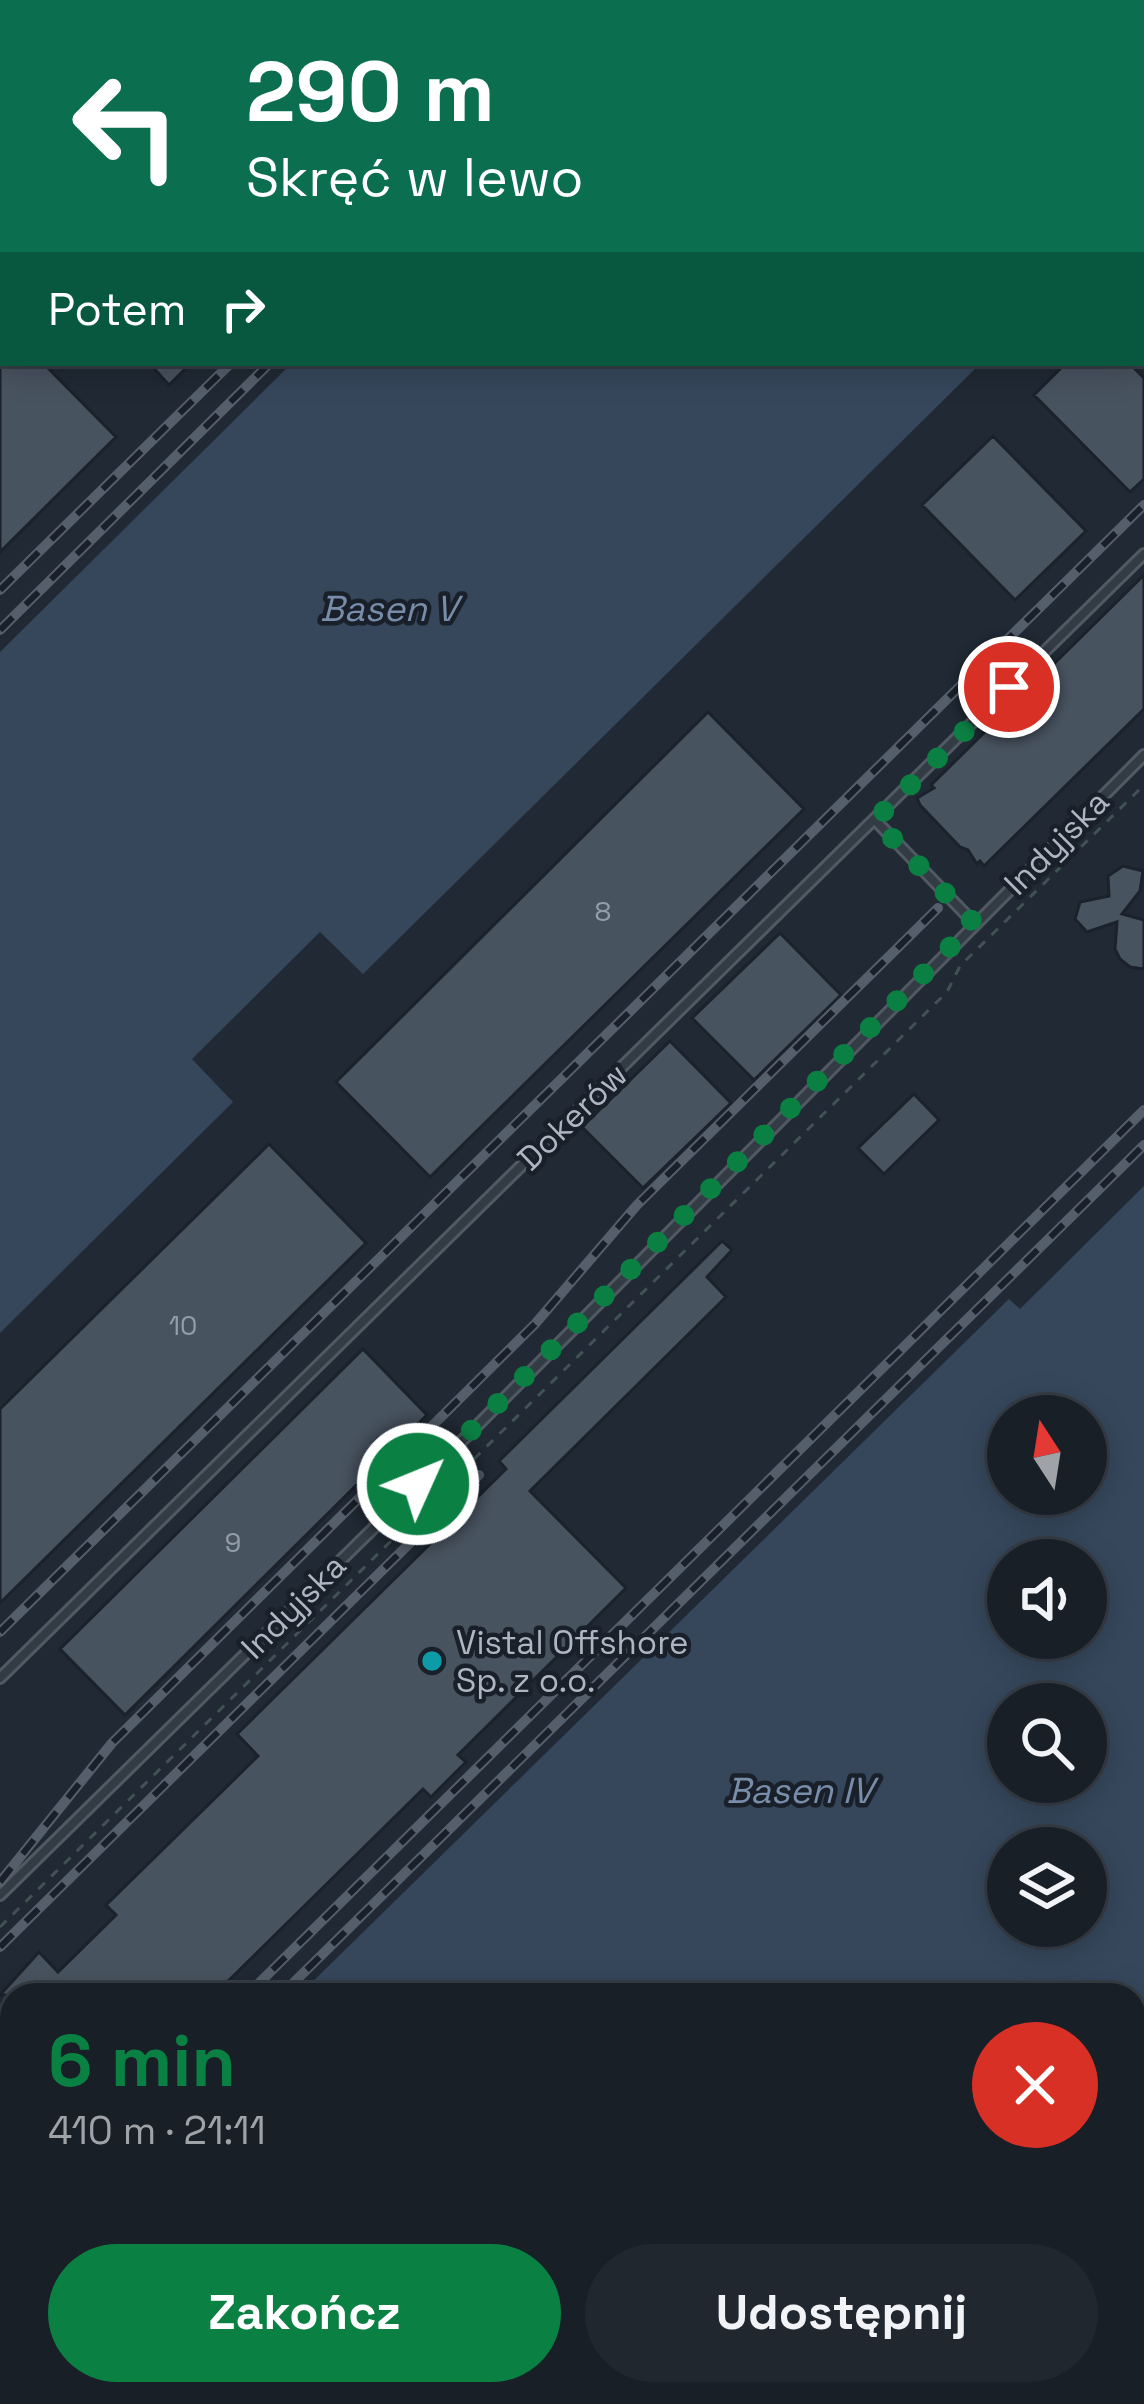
<!DOCTYPE html>
<html lang="pl">
<meta charset="utf-8">
<style>
body{margin:0;font-family:"Space Grotesk",sans-serif;background:#21272f;color:#f1f3f6;height:100vh;display:flex;flex-direction:column;font-size:45px;white-space:nowrap}
*{box-sizing:border-box;margin:0}
p{font-size:39px;color:#9fa2a7}
.icon{flex:none;width:66px;height:66px;fill:none;stroke:currentColor;stroke-width:2;stroke-linecap:round;stroke-linejoin:round}
.map{position:relative;flex:1;overflow:hidden}
.drawer{position:absolute;left:0px;top:1983px;width:1146px;height:423px;display:flex;flex-direction:column;background:#181f27;border-radius:36px 36px 0 0;box-shadow:0 6px 30px #0003,0 0 0 3px #363d44}
.drawer>*{flex:none}
.hud{position:absolute;left:0px;top:0px;width:1146px;height:366px;box-shadow:0 6px 30px #0003,0 0 0 3px #363d44;background:#0b6e4f;color:#fff;overflow:hidden}
.needle{width:78px;rotate:348deg}
.tools{position:absolute;left:987px;top:1395px;display:grid;gap:24px}
.tools a{display:grid;place-items:center;width:120px;height:120px;border-radius:50%;background:#181f27;box-shadow:0 6px 30px #0003,0 0 0 3px #363d44;font-size:60px}
.pin{position:absolute;display:grid;place-items:center;width:102px;height:102px;color:#fff;margin:-51px;border:6px solid #fff;border-radius:50%;box-shadow:0 3px 12px #0007}
.me{position:absolute;width:132px;margin:-66px;rotate:46deg;stroke-linejoin:round;filter:drop-shadow(0 0 9px #0008)}
.turn{display:flex;align-items:center;gap:42px;height:252px;padding:0 48px;font-size:54px}
.turn .icon{width:156px;height:156px;stroke-width:2.5}
.turn b{display:block;font-size:84px;line-height:102px}
.then{display:flex;align-items:center;height:114px;padding:0 48px;background:#0003;gap:24px;font-size:45px}
.round{display:grid;place-items:center;flex:none;width:126px;height:126px;border-radius:63px;background:#21272f}
.headline{display:flex;align-items:center;justify-content:space-between;height:204px;padding:0 48px}
h1{font-size:72px;font-weight:700;line-height:90px;color:#0b8043}
.cta{display:flex;gap:24px;margin-top:auto;padding:24px 48px}
.cta a{flex:1;height:138px;border-radius:72px;background:#0b8043;color:#fff;font-size:48px;font-weight:700;line-height:138px;text-align:center}
.cta a+a{background:#21272f;color:#f1f3f6}
.map>svg:first-child{display:block}
.water{fill:#36475c;fill-rule:evenodd}
.building{fill:#485360;stroke:#1b222b;stroke-width:3}
.lines{fill:none;stroke-linecap:round;stroke-linejoin:round}
.service-casing{stroke:#515963;stroke-width:14}
.minor-casing{stroke:#515963;stroke-width:20}
.path{stroke:#415255;stroke-width:3;stroke-dasharray:9 9;stroke-linecap:butt}
.service{stroke:#333b45;stroke-width:8}
.minor{stroke:#333b45;stroke-width:14}
.rail-casing{stroke:#555f6c;stroke-width:10}
.rail{stroke:#192029;stroke-width:6;stroke-dasharray:18;stroke-linecap:butt}
.route{stroke:#0b8043;stroke-width:21;stroke-dasharray:0 37.8}
.culture-dot{fill:#0f9aa8;stroke:#192029;stroke-width:4.5}
.labels{text-anchor:middle;stroke-width:9;stroke-linejoin:round;paint-order:stroke}
.number-label{font-size:27px;fill:#949daa}
.street-label{font-size:33px;fill:#adb6c2;stroke:#192029}
.poi-label{font-size:33px;fill:#adb6c2;stroke:#192029;text-anchor:start}
.water-label{font-size:36px;font-style:italic;fill:#778da9;stroke:#192029}
</style>
<div class="map">
<svg width="1144" height="2404" viewBox="0 0 1144 2404">
<rect width="100%" height="100%" fill="#202934"/>
<!-- water -->
<path class="water" d="M658,0h486v201l-1,-198h-488z
M292,363h689l-618,611 -43,-42 -128,127 41,43 -233,231v-681z
M1144,1186v899l-10,10v-100h-835l710,-696 11,10zM1086,1416v78h-78v-78zM1086,1560v78h-78v-78zM1086,1704v78h-78v-78zM1086,1848v78h-78v-78z"/>
<!-- building -->
<path class="building" d="M0,363h43l73,74 -116,115z
M149,363h42l-22,22z
M1066,363h63l15,15v101l-14,13 -96,-97z
M993,436l93,95 -71,69 -93,-95z
M1144,575v134l-160,157 -4,-5 -3,3 -9,-14 -8,-3 -40,-42 -3,-7 17,-10 -3,-3z
M708,712l96,97 -374,368 -94,-95z
M1123,866l20,5 -3,20 -18,23 22,6v49l-14,-2 -10,-8 -5,-10 2,-27 -30,10 -12,-13 5,-17 29,-6 -1,-20z
M780,933l61,62 -87,85 -62,-62z
M670,1041l61,62 -88,85 -61,-61z
M914,1094l25,26 -55,54 -26,-26z
M269,1144l97,99 -366,360v-194z
M722,1241l10,9 -25,27 19,20 -196,194 96,97 -168,167 8,7 -35,35 -8,-8 -209,206h-214l39,-43 19,20 58,-57 -10,-10 152,-149 -21,-22 269,-265 -7,-8z
M363,1349l64,66 -302,300 -65,-66z"/>
<g class="lines">
<!-- service casing -->
<g class="service-casing">
<path id="service" d="M306,3l3,-3
M0,305l3,-3
M875,820l99,103
M0,1678l1144,-1124
M0,1895l447,-439 697,-701
M1134,2179l10,-10
M840,2404l10,-10"/>
</g>
<!-- minor casing -->
<g class="minor-casing">
<path id="minor" d="M70,2394v10"/>
</g>
<!-- path -->
<path class="path" d="M0,1927l947,-935 13,-26 184,-181"/>
<!-- service -->
<use href="#service" class="service"/>
<!-- minor -->
<use href="#minor" class="minor"/>
<!-- rail casing -->
<g class="rail-casing">
<path id="rail" d="M349,3l3,-3
M612,3l3,-3
M636,3l3,-3
M0,329l3,-3
M0,590l231,-227
M0,630l270,-267
M0,1632l1144,-1127
M0,1882l112,-139 423,-419 102,-119 301,-297
M0,1947l479,-472
M247,1995l897,-885
M281,1995l863,-850
M1134,2135l10,-9
M1134,2170l10,-10
M0,2223l12,-8
M0,2251l12,-7
M0,2284l12,-2
M887,2404l13,-10"/>
</g>
<!-- rail -->
<use href="#rail" class="rail"/>
</g>
<g class="lines">
<!-- route -->
<path class="route" d="M418,1484l556,-561 -99,-103 134,-133"/>
</g>
<!-- markers -->
<circle class="culture-dot" cx="432" cy="1661" r="12"/>
<g class="labels">
<!-- number labels -->
<g class="number-label">
<text x="603" y="921">8</text>
<text x="183" y="1335">10</text>
<text x="233" y="1552">9</text>
</g>
<!-- street labels -->
<g class="street-label">
<text transform="translate(1056 842) rotate(-45)" y="12">Indyjska</text>
<text transform="translate(572 1116) rotate(-44)" y="12">Dokerów</text>
<text transform="translate(293 1606) rotate(-45)" y="12">Indyjska</text>
</g>
<!-- poi labels -->
<g class="poi-label">
<text x="456" y="1654">Vistal Offshore<tspan x="456" dy="38">Sp. z o.o.</tspan></text>
</g>
<!-- water labels -->
<g class="water-label">
<text x="389" y="621">Basen V</text>
<text x="800" y="1803">Basen IV</text>
</g>
</g>
</svg>
<div class="tools">
<a><svg class="needle" viewBox="-14 -14 28 28"><path d="M0-13l5 13h-10z" fill="#e53935"/><path d="M0 13l5-13h-10z" fill="#9fa2a7"/></svg></a>
<a><svg class="icon" aria-label="sound" viewBox="0 0 24 24"><path d="M4 9h4l5-4v14l-5-4H4zM17 9q2 3 0 6"/></svg></a>
<a><svg class="icon" aria-label="search" viewBox="0 0 24 24"><circle cx="10" cy="10" r="6"/><path d="M15 15l6 6"/></svg></a>
<a><svg class="icon" aria-label="layers" viewBox="0 0 24 24"><path d="M12 4l9 5-9 5-9-5zM3 14l9 5 9-5"/></svg></a>
</div>
<div class="pin" style="left:1009px;top:687px;background:#d93025"><svg class="icon" aria-label="arrive" viewBox="0 0 24 24"><path d="M6 21V4h12l-3 4 3 4H6"/></svg></div>
<svg class="me" style="left:418px;top:1484px" viewBox="-20 -20 40 40"><circle r="17" fill="#0b8043" stroke="#fff" stroke-width="3"/><path d="M0-11L8 9 0 5-8 9z" fill="#fff"/></svg>
<div class="hud">
<div class="turn"><svg class="icon" aria-label="left" viewBox="0 0 24 24"><path d="M17 20v-9H6M10 6l-5 5 5 5"/></svg><div><b>290 m</b>Skręć w lewo</div></div>
<div class="then">Potem<svg class="icon" aria-label="right" viewBox="0 0 24 24"><path d="M7 20v-9h11M14 6l5 5-5 5"/></svg></div>
</div>
<section class="drawer">
<div class="headline"><div><h1>6 min</h1><p>410 m · 21:11</p></div><a class="round" style="background:#d93025;color:#fff"><svg class="icon" aria-label="close" viewBox="0 0 24 24"><path d="M6 6l12 12M18 6L6 18"/></svg></a></div>
<div class="cta"><a>Zakończ</a><a>Udostępnij</a></div>
</section>
</div>
